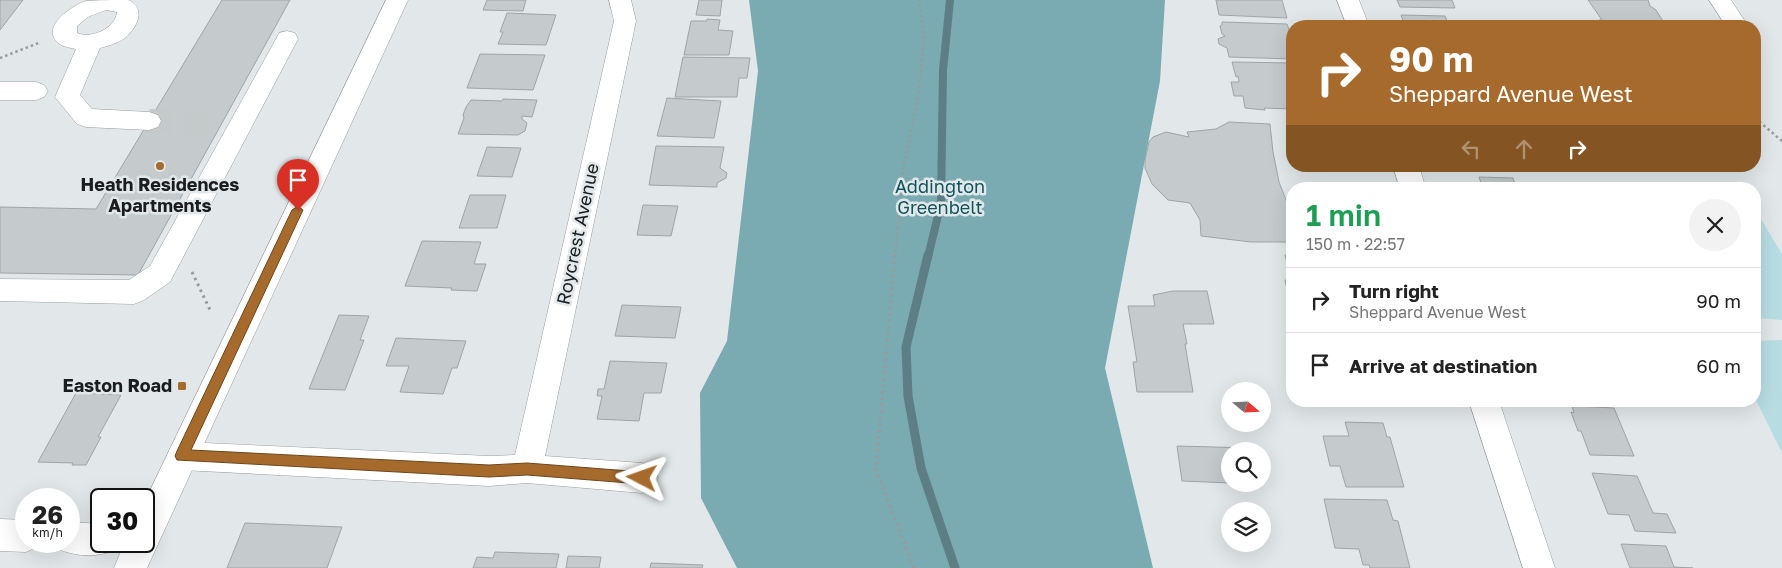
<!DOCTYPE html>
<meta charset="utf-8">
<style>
body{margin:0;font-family:"Golos Text",sans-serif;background:#f2f2f2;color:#222;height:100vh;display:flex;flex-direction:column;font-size:19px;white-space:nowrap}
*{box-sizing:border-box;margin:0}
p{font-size:16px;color:#767676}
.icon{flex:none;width:28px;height:28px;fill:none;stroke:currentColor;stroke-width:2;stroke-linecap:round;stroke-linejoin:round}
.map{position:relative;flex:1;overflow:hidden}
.sheet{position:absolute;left:1286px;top:182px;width:475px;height:225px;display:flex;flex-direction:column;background:#fff;border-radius:20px;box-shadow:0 5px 20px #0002}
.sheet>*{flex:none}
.banner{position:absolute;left:1286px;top:20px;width:475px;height:152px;border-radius:20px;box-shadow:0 5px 20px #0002;background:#a66b2c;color:#fff;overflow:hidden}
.needle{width:32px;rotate:109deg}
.tools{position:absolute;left:1221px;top:382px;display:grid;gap:10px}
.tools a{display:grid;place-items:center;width:50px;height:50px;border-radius:50%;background:#fff;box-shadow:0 5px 20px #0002;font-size:25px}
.speed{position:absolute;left:15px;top:488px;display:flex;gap:10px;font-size:25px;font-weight:700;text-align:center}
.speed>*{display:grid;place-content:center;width:65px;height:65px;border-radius:50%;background:#fff;box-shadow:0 5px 20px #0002;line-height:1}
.speed small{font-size:12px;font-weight:400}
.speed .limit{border:2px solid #111;border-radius:8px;background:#fff;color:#111}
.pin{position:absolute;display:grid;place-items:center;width:42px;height:42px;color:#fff;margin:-51px -21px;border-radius:50% 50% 50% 0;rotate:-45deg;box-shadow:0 0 5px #0007}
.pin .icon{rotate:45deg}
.me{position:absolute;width:55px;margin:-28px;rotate:274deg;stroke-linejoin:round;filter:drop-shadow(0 0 4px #0008)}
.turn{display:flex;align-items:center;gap:18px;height:105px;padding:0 20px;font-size:22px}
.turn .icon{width:65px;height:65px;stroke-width:2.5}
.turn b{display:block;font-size:35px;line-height:42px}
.lanes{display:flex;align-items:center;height:48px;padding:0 20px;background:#0003;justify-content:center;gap:25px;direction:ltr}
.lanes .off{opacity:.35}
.round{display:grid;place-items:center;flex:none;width:52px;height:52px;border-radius:26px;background:#f2f2f2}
.summary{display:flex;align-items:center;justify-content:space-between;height:85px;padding:0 20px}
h1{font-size:30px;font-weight:600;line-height:38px;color:#1e9e55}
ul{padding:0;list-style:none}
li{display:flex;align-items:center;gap:15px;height:65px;padding:0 20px;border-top:1px solid #e0e0e0}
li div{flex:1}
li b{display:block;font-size:19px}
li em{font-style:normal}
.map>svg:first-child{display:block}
.green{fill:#b7dde3}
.forest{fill:#7aaab2}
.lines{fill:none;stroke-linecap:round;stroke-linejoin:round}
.stream-far1{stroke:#5c7e84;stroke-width:8}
.stream{stroke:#5c7e84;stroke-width:9}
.building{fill:#c5cbcc;stroke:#9fa4a5}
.minor-tunnel{stroke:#c4c9ca;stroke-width:24;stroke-dasharray:24 12;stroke-linecap:butt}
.minor-casing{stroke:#989e9f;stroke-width:1}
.major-casing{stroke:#989e9f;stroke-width:1}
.path-far1{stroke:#969b9c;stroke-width:2.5;stroke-dasharray:2.5 3;stroke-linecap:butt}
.path{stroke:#969b9c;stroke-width:3;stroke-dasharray:2.5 4;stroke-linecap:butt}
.minor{fill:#fff;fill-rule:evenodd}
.major{fill:#fff;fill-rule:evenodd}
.route{fill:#a66b2c;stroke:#6c461d}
.poi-dot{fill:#a66b2c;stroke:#e2e8e9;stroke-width:2}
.labels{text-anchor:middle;stroke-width:5;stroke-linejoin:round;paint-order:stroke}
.poi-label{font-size:18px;font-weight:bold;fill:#1a1c1d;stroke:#e2e8e9}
.park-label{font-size:18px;fill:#0e545d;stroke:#e2e8e9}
.street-label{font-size:18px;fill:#1a1c1d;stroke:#e2e8e9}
</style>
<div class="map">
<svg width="1782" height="568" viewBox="0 0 1782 568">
<rect width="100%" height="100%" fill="#e2e8e9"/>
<!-- green -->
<path class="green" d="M1755,209l27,45v66l-27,-2z
M1782,340v113l-27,-55v-57z"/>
<!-- forest -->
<path class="forest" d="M749,0h416l-5,81 -55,287 48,200h-416l-36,-70 -1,-105 27,-52 31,-270z"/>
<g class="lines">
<!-- stream-far1 -->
<path class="stream-far1" d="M928,257l13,-54 2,-133 7,-70"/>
<!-- stream -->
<path class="stream" d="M928,255l-22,92 2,49 13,72 34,100"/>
</g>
<!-- building -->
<path class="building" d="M0,0h23l-23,30z
M222,0h68l-152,275 -138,-2v-66l96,2z
M487,0h39l-3,11 -40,-1z
M699,0h23l-2,16 -24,-1z
M1216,0h66l5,18 -68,-3z
M1397,0h55l3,8 -55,-1z
M1588,0h60l2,6 6,4 10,16h-66l-1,-2h3l-3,-4h3z
M507,13l49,2 -10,30 -48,-1 5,-12h-3z
M1401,15l44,1 4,10h-44z
M707,19l13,1 -2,10 15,1 -4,24h-45l7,-34h16z
M1222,22l65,2 5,14v21l-63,-2 -2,-9 -8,-4 -1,-5 7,-3 -3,-2 -2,-8 2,-1z
M480,54l65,1 -12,35 -66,-2z
M683,57l67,1 -3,20h-8l-2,19h-62z
M1232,62l59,1 1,46 -28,-1 1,2 -20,-2 -2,-12h-9l-3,-14h8l-1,-6 -2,1z
M667,98l54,3 -7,37 -57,-2z
M503,99l34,1 -5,17 -10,-1v3l5,4 -2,8 -7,4 -60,-1 6,-16 -1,-3 3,-8 5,-7 31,1z
M1229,122l41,2 3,28 6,30 13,33v27h-41l-50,-6 -1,-16 -10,-17 -22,-3 -16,-16 -7,-16v-8l4,-18 4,-5 13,-5 23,5 -2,-5 29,-3z
M656,146l68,1 -4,21 7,5 -1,5 -9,5v4l-68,-2z
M487,147l34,1 -9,29 -35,-1z
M1479,177l34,1 3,9 15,2h-48z
M470,195h36l-9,33h-38z
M643,205l35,1 -7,30 -34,-1z
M422,241l59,1 -7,22h12l-9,27 -26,-1 1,-2 -47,-2z
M1285,255h7v58l-7,-33h6z
M1173,291h34l7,33h-31l4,20h-2l8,48h-56l-4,-30h4l-9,-56h27l-2,-11z
M622,305l59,2 -6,31 -60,-2z
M339,315l30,1 -9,24h4l-19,50 -36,-1z
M396,338l70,3 -9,27h-5l-9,26 -43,-2 9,-26h-23z
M610,361l57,2 -6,30h-17l-5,28 -42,-2 5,-23h-5l1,-7h6z
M76,393l45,2 -23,42h3l-15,28h-14l1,-2 -35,-1z
M1572,406l42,2 20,48 -44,-1 -9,-24h-3l-7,-19 3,1z
M1345,422l38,1 4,14h3l14,50h-58l-6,-21h-10l-7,-30h26z
M1177,446l75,2 1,3h-23v32l-48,-2z
M1592,473l45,3 16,37 14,1 9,19 -41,-2 -6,-16 -21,-1z
M1324,499l63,1 6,20 5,1 12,47h-40l-1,-3h-6l-4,-16 -24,-1z
M245,523l97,4 -15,41h-100z
M1621,544l45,2 8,21 19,1h-63z
M495,552l64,2 -3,14h-83l4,-11 16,1z
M568,556l33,1 -2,11h-33z
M651,563l52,2 -1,3h-52z"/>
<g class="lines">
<!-- minor-tunnel -->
<path class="minor-tunnel" d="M149,121l72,4"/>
<!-- minor casing -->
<g class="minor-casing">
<path id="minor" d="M128,0c19,8 9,28 -3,38 -7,5 -17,8 -25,10l-20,47 12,14 57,3 9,3 3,6 -3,6 -9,3 -63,-3 -9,-3 -22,-27 21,-48c-4,-1 -11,-2 -15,-4 -24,-16 10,-39 25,-44 12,-1 29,-1 42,-1zM106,10l11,2c-2,17 -26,27 -40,21v-7l11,-9z
M609,0h22l5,21 -91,435 97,7 11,5 5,10 -5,10 -11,5 -115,-10 -38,3 -307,-16 -11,-4 -4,-10 4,-10 11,-4 307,14 26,-1 99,-434z
M1337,0h22l10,26h-22z
M1709,0h22l17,26h-22z
M287,31l8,2 3,6 -128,243 -26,18 -10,4 -134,-3v-22l129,1 21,-14 126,-227 3,-6z
M0,82h36l8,3 4,6 -4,6 -8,3h-36z
M1393,166h26l7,23h-26z
M1469,401h30l56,167h-32z
M0,519l26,1v21h14l-3,6 -11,5 -26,-1z
M69,522l32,2v17h16l-5,10c-17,7 -37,5 -54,-2l-4,-8h15z"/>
</g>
<!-- major casing -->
<g class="major-casing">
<path id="major" d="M386,0h22l-261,568h-33l11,-27h19v-38z"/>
</g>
<!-- path-far1 -->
<path class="path-far1" d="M0,58l41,-16
M1755,118l27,23
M895,257l8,-88 15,-71 6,-61 -5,-37"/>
<!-- path -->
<path class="path" d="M895,255l-19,214 38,99
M192,272l19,40"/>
<!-- minor -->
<use href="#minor" class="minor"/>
<!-- major -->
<use href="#major" class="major"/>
</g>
<!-- route -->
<path class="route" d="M298,206l5,4 -112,240 298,15 38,-2 115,9 4,1 2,5 -2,4 -4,2 -115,-9 -38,2 -312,-17 -2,-4 2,-5 115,-241z"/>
<!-- markers -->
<g class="poi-dot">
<circle cx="160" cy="166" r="5"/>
<rect x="177" y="381" width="10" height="10" rx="2.5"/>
</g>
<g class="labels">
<!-- poi labels -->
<g class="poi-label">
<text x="160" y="191">Heath Residences<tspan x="160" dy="21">Apartments</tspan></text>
<text x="172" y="392" text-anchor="end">Easton Road</text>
</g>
<!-- park labels -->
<g class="park-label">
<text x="940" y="193">Addington<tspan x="940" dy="21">Greenbelt</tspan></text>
</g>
<!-- street labels -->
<g class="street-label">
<text transform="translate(578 234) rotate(-78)" y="6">Roycrest Avenue</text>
</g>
</g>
</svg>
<div class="tools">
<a><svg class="needle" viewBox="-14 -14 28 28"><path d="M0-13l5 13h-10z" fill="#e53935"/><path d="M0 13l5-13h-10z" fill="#767676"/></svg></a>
<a><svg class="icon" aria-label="search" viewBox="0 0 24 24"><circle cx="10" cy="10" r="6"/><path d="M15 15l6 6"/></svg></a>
<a><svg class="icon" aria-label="layers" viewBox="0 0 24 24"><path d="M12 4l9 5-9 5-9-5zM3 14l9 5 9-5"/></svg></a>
</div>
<div class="speed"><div>26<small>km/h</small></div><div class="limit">30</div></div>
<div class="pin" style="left:298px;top:210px;background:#d93025"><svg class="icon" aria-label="arrive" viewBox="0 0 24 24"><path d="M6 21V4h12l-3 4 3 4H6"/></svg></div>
<svg class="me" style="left:642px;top:478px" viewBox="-20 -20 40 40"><path d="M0-17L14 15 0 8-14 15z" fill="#a66b2c" stroke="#fff" stroke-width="4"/></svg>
<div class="banner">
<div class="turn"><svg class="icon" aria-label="right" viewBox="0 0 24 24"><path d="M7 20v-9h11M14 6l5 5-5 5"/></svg><div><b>90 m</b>Sheppard Avenue West</div></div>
<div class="lanes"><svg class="icon off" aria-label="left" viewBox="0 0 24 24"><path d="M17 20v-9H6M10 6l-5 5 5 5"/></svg><svg class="icon off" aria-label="ahead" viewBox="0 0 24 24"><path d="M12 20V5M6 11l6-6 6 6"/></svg><svg class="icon" aria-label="right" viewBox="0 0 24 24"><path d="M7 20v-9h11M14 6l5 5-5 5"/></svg></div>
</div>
<section class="sheet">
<div class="summary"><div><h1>1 min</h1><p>150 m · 22:57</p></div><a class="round"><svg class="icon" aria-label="close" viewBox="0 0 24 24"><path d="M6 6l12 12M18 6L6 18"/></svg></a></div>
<ul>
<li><svg class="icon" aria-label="right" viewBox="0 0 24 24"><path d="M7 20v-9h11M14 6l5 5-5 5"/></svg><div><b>Turn right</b><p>Sheppard Avenue West</p></div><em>90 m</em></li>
<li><svg class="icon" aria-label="arrive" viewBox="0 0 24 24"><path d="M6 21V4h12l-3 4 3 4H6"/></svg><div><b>Arrive at destination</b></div><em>60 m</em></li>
</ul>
</section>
</div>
